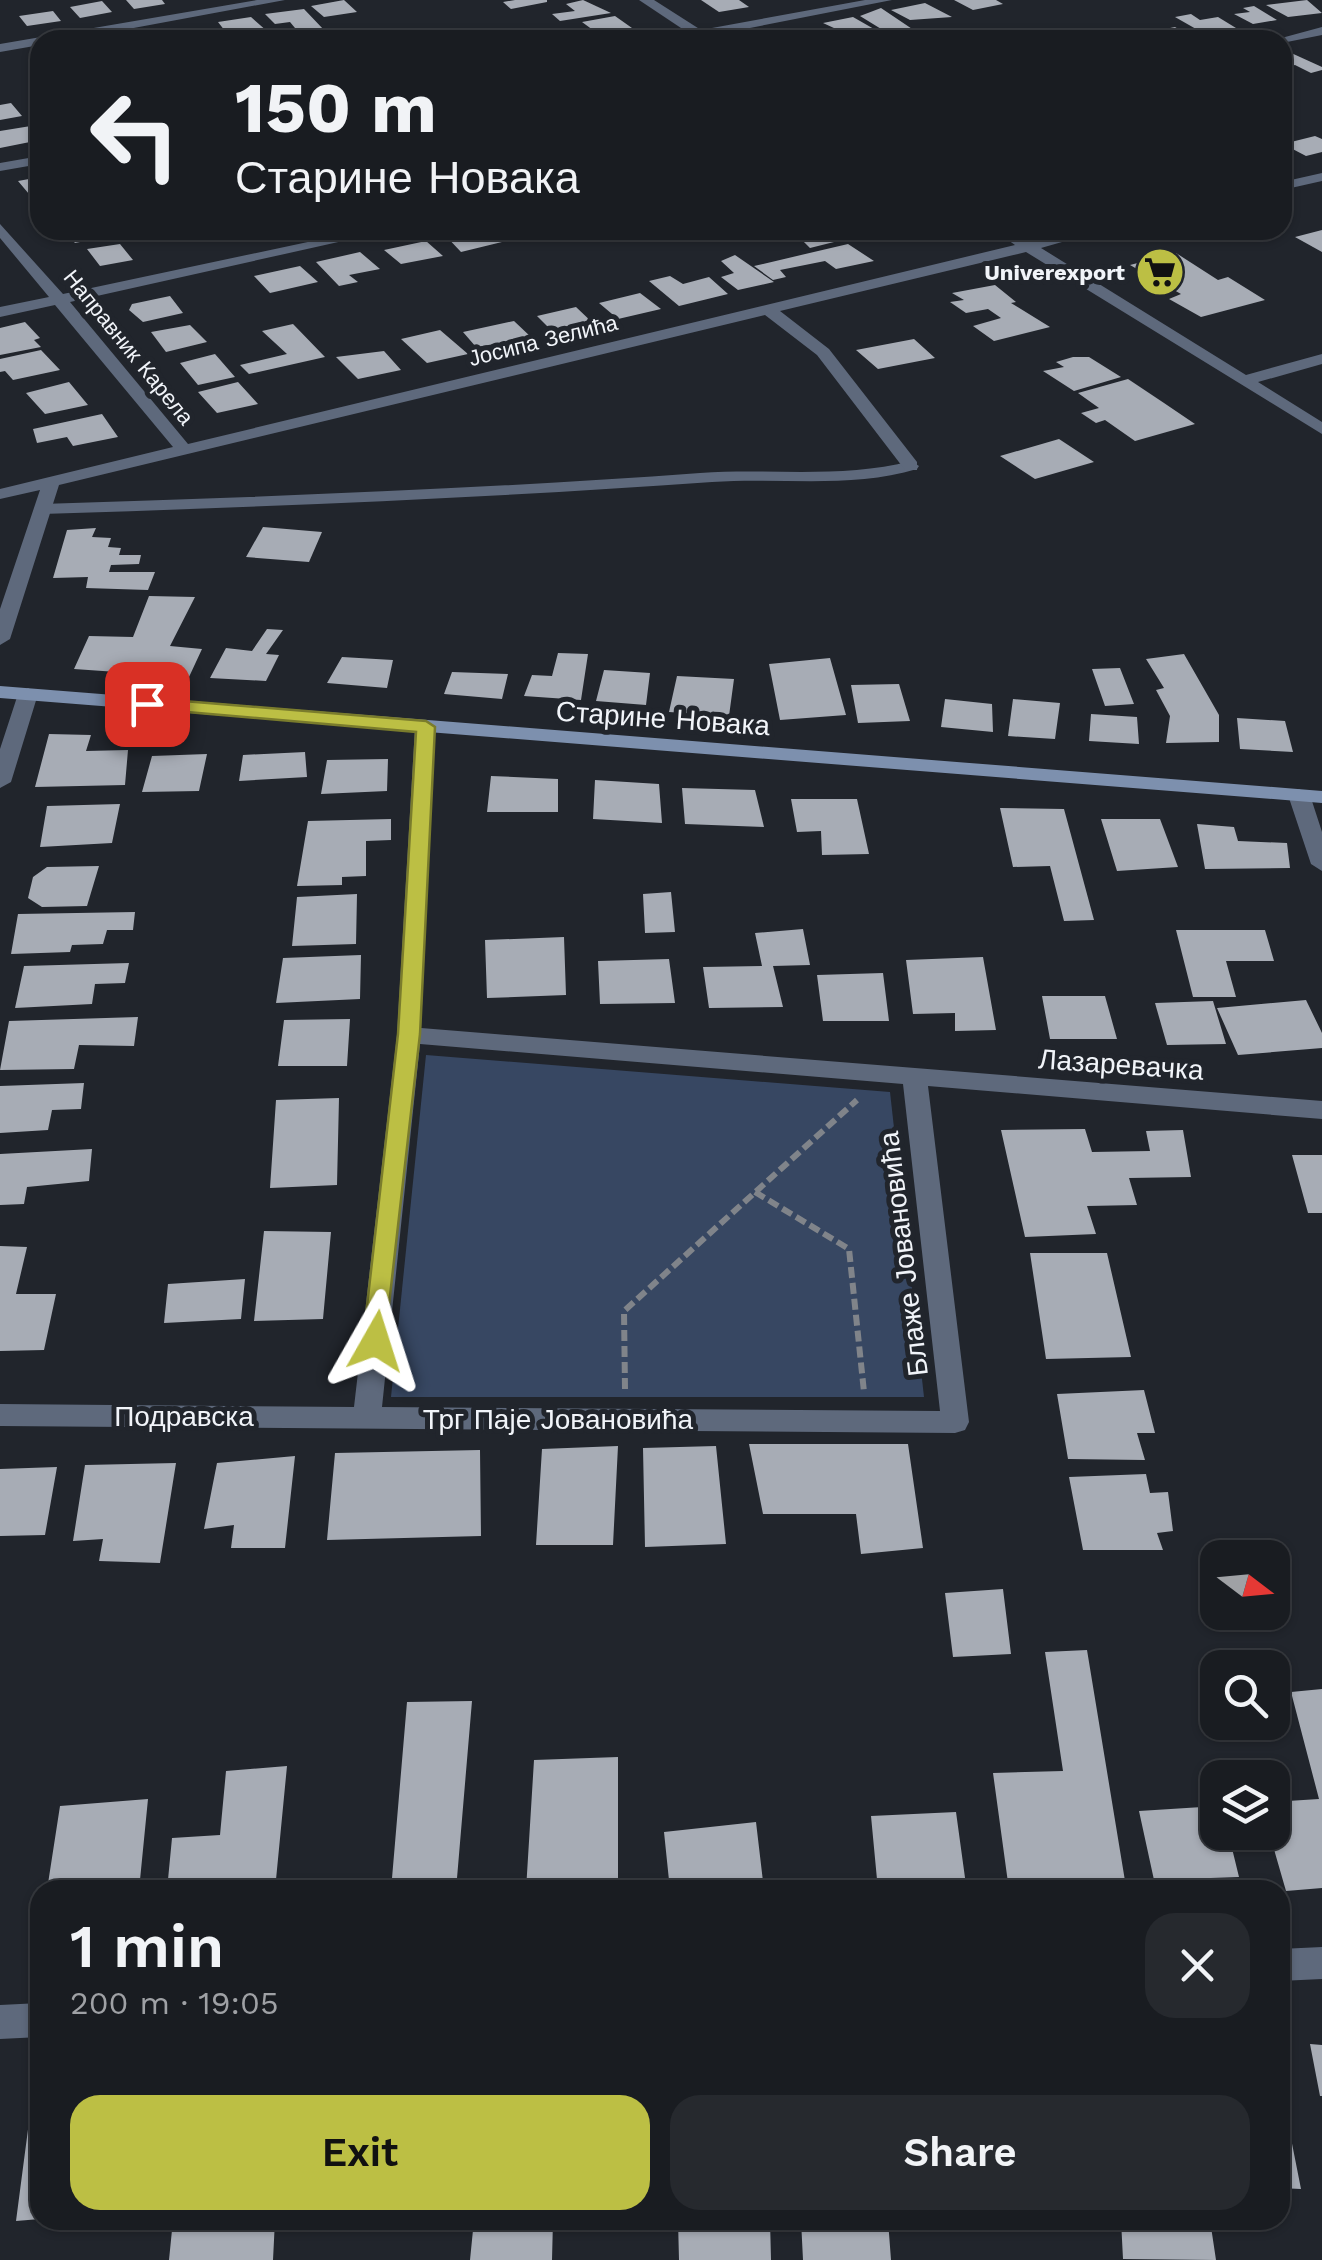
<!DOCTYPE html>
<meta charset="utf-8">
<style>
body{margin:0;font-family:"Work Sans",sans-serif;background:#26292e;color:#f1f3f6;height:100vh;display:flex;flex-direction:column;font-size:38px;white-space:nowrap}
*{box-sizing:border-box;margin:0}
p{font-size:32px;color:#9fa1a5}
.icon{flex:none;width:55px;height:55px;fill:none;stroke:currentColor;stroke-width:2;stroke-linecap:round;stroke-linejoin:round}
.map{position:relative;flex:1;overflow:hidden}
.panel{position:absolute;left:30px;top:1880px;width:1260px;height:350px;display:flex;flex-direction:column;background:#191c21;border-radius:30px;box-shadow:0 2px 8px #0004,0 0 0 2px #373a3f}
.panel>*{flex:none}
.hud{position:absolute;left:30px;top:30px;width:1262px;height:210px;border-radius:30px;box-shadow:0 2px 8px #0004,0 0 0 2px #373a3f;background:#191c21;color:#f1f3f6;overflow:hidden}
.needle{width:65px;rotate:106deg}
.controls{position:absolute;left:1200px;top:1540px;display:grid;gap:20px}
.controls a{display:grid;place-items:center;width:90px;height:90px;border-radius:20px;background:#191c21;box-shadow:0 2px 8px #0004,0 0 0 2px #373a3f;font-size:50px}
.pin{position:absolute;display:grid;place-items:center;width:85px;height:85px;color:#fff;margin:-42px;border-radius:20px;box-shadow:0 5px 15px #0006}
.me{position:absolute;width:110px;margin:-55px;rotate:6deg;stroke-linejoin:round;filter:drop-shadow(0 0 8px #0008)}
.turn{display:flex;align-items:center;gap:35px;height:210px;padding:0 40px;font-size:45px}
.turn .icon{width:130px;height:130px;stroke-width:2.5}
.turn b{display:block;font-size:70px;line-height:85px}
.round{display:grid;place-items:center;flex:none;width:105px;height:105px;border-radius:30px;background:#26292e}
.headline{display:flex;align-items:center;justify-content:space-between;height:170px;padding:0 40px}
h1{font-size:60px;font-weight:600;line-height:75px}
.button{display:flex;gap:20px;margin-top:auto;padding:20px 40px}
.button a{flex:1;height:115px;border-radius:30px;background:#bcbf44;color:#111;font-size:40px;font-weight:600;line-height:115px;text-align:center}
.button a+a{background:#26292e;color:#f1f3f6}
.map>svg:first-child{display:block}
.green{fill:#374762}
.building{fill:#a7acb5}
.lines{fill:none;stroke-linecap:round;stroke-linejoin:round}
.path{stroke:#80848a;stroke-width:6;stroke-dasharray:11 5;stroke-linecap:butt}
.lane{fill:#5e697c;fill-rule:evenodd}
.street{fill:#5e697c;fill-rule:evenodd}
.secondary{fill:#7d90ae;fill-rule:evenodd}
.route{fill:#bcbf44;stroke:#7a7c2c;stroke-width:2.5}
.labels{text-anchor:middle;stroke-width:10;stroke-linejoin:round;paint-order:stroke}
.far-poi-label{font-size:22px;font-weight:bold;fill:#f1f4f9;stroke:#21252c;text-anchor:end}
.far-street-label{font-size:22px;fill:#f1f4f9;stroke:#21252c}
.street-label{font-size:28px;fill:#f1f4f9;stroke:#21252c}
</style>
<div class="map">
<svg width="1322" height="2260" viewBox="0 0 1322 2260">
<rect width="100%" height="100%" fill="#21252c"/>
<!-- green -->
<path class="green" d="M426,1055l464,37 34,305h-533z"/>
<!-- building -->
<path class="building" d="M126,0h36l3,4 -31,5z
M344,0l13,12 -33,5 -13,-11z
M515,0h32v2l-36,7 -8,-7z
M583,0l28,13 -51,8 -8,-7 23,-3 -9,-7z
M701,0h38l10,7 -30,5z
M954,0h42l7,4 -30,6z
M1307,0l15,13 -34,4 -22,-12z
M102,1l10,11 -32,6 -10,-11z
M925,3l27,14 -42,3 -19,-10z
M1254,6l23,14 -24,4 -19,-10 16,-2 -7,-4z
M881,8l46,31 -28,1 -39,-24z
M304,9l20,21 -24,4 -10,-12 -15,2 -10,-10z
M53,11l8,10 -34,5 -8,-10z
M1191,14l9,6 18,-3 18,11 -33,5 -28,-16z
M615,16l17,12 -35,5 -15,-11z
M251,17l25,22 -23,1 -12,-11 -16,2 -7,-9z
M853,17l35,20 -28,3 -37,-17z
M1175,27l16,10 -39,3 -11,-6z
M190,28l6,10 -37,2 -5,-6z
M782,29l24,10 -42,1 -8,-5z
M1289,52l33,15v3l-11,3 -16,-8 -13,3v-14z
M11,103l11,13 -22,4v-15z
M37,125l3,15 -40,8v-17z
M1315,136l7,3v13l-16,4 -23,-12z
M40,177v15l-11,2 -11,-13z
M63,230h60l2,3 -50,10z
M218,230h52v2l-42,7z
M465,230h21l16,12 -41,10 -17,-18z
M807,230h20l15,10 -32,8 -15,-15z
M1322,230v22l-27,-15z
M426,241l17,15 -42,8 -17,-14z
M120,244l13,16 -33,6 -13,-17z
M848,244l26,17 -38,8 -11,-8 -45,9 6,7 -13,3 -19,-14z
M360,252l20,17 -31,6 9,7 -19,4 -23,-24z
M1176,253l42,27 10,-3 37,23 -64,17 -32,-18 12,-5 -51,-29z
M735,255l39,27 -36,8 -17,-13 13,-4 -13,-12z
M300,266l18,16 -48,11 -16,-17z
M670,276l13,8 26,-7 19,17 -49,12 -30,-25z
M995,285l21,17 -5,1 39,24 -56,14 -21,-15 28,-8 -13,-9 -22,4 -16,-11 14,-2 -12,-7z
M640,293l21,16 -43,10 -19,-16z
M170,296l13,17 -40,9 -14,-12 3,-6z
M576,307l20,19 -41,8 -18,-18z
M514,321l18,17 -56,9 -13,-15z
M25,322l15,16 -6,2 7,7 -41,8v-27z
M293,324l32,33 -76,17 -9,-9 47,-11 -25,-23z
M190,325l17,17 -41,10 -15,-20z
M440,330l28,24 -41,9 -26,-24z
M914,339l21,19 -57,11 -22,-19z
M41,350l19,20 -47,10 -8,-9 -5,1v-13z
M384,351l17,19 -43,9 -22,-22z
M215,354l20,23 -37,8 -18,-22z
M1073,357h16l32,20 -47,14 -31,-20 21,-4 -8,-5z
M1128,379l36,24 31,21 -60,17 -30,-21 -9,3 -15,-10 18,-5 -21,-15z
M69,382l19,23 -43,9 -19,-21z
M238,382l20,22 -41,9 -19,-21z
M102,414l16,23 -45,9 -6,-9 -30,6 -4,-14z
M1059,439l35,23 -59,17 -35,-23z
M263,527l59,5 -13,30 -63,-5z
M96,528l-4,9 19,1 -3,9 13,1 -2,7h22l-2,9 -28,1 -2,7h46l-7,18 -62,-2 2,-11 -35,1 14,-48z
M149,596l46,1 -25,49 32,3 -13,28 -115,-8 15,-33 44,1z
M267,629l16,1 -17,24 13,1 -13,26 -56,-3 16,-30 26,3z
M558,653l30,1 -7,46 -57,-4 8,-21 20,1z
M1184,654l35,61v27l-53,1 4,-27 -14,-26 8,-2 -18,-29z
M342,657l51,3 -6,28 -60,-5z
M830,658l16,57 -66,5 -11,-56z
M1120,668l14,36 -29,2 -13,-37z
M604,670l46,3 -4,32 -50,-4z
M452,672l56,2 -6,25 -58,-5z
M677,676l57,3 -5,37 -60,-4z
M899,684l11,37 -52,2 -7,-38z
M945,699l47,5 1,28 -52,-5z
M1013,699l47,4 -5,36 -47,-3z
M1091,714l46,3 2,27 -50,-3z
M1237,718l48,3 8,31 -53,-3z
M49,734l42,1 -5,16 42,-1 -3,35 -90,2z
M305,752l2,25 -68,4 4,-26z
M207,754l-8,37 -57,1 10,-36z
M388,759l-1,32 -66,3 6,-34z
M491,776l67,3v33h-71z
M595,780l64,4 3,39 -69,-4z
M682,788l73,2 9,37 -79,-3z
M791,799h66l12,55 -47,1 -1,-24 -24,1z
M120,804l-8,39 -72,4 7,-41z
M1000,808l64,1 30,111 -30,1 -14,-55 -37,1z
M391,819v21l-25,1v35l-24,1v8l-45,1 11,-65z
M1101,819h59l18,48 -61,4z
M1197,824l37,3 4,14 49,2 3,25 -85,1z
M99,866l-12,40 -45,1 -14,-9 5,-21 14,-10z
M671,892l4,40 -30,1 -2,-39z
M357,894l-1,50 -64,2 5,-49z
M135,912l-2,18h-26l-4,14 -31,1 -2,7 -59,2 7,-40z
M803,929l7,36 -37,1 10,41 -74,1 -6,-41 59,-1 -7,-33z
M1176,930h89l9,31h-48l10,36h-43z
M564,937l2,58 -79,3 -2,-58z
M361,955l-1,44 -84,4 7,-45z
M983,957l13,73 -41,1v-18l-42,1 -7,-54z
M669,959l6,44 -75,1 -2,-43z
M129,963l-4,20 -30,1 -3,20 -77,4 9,-42z
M883,973l6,48h-66l-6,-46z
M1042,996h63l12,43h-67z
M1306,1000l16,33v15l-84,7 -21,-47z
M1213,1001l13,43 -59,1 -12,-42z
M138,1017l-4,29 -55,-1 -5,24 -74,1 9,-49z
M350,1019l-3,47h-69l6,-46z
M84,1083l-3,26 -29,1 -4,20 -48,3v-47z
M339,1098l-2,87 -67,3 6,-88z
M1085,1129l7,23 58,-1 -4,-20 37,-1 8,47 -62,1 8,27 -50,1 9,28 -71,3 -24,-107z
M92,1149l-3,32 -62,6 -3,17 -24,1v-51z
M1292,1155h30v58h-14z
M264,1231l67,1 -8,87 -69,2z
M0,1246l27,1 -11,47h40l-12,56 -44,1z
M1030,1253h77l24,104 -85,2z
M245,1279l-4,40 -77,4 4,-39z
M1144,1390l11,43h-18l8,27 -77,-1 -11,-65z
M749,1444h159l15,104 -62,6 -5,-40h-93z
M618,1446l-5,99h-77l6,-96z
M716,1446l10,98 -81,3 -2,-99z
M480,1450l1,86 -154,4 8,-87z
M295,1456l-10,92h-54l3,-23 -30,4 13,-66z
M176,1463l-16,100 -61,-2 4,-22 -30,2 12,-76z
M57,1467l-12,68 -45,1v-67z
M1146,1474l4,19 18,-1 5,39 -16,2 6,17h-80l-14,-73z
M1003,1589l8,65 -58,3 -8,-64z
M1087,1650l39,237 -117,3 -16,-117 70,-2 -18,-119z
M1322,1689v199l-36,3 -17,-59 3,-30 47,-3 -28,-107z
M472,1701l-16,189h-65l16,-188z
M618,1757v133h-92l8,-130z
M287,1766l-12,124h-108l5,-52 48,-3 6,-64z
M148,1799l-9,91h-92l13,-84z
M1218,1806v26h10l11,45 -85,3 -15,-69z
M956,1812l10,73 -88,5 -7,-74z
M756,1822l8,68h-94l-6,-58z
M1310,2044l12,1v51h-2z
M40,2075v144l-24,2 19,-145z
M1282,2093l19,96 -21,-1z
M173,2220h102l-2,40h-104z
M474,2220h79l-1,40h-82z
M678,2220h92l1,40h-92z
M801,2220h87l3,40h-88z
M1121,2220h89l6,40 -93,-1z"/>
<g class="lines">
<!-- path -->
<path class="path" d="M755,1192l94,57 15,143
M625,1389l-1,-78 233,-211"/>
<!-- lane -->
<path class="lane" d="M911,461l8,5 -2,3c-67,20 -137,8 -205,13 -223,16 -446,25 -670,32l-8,-5 8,-5c220,-7 439,-15 658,-31 70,-5 142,6 211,-12z"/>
<!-- street -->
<path class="street" d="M257,0h28l-216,40h-29v5l-40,7v-8z
M639,0h15l47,30 164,-30h27l-183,36 -2,4h-49l29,-8z
M1322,27v8l-40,8 -8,-3z
M40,156v8l-40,7v-8z
M1322,173v8l-40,9v-8z
M0,224l63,70 301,-64h28l-322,72 118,142 827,-199 -21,-15h17l19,12 48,-12h26l-63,18 205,127 76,-21v10l-64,18 64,40v12l-296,-182 -246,59 49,38 88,113v8h-12l-88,-115 -52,-40 -706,170 -49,154 -10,6v-36l40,-119 -40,9v-10l173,-42 -118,-142 -55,12v-10l49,-10 -49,-59z
M28,688l10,6 -27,88 -11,6v-39l18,-55z
M425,721l10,6 -14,301 901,73v18l-394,-33 41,336 -4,8 -10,3 -955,-7v-22l354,3 43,-372 18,-308zM420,1044l483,40 37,327 -558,-4z
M1299,789l11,6 12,37v39l-11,-7 -23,-69z
M1322,1947v32l-42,2v-32z
M40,2003v34l-40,2v-34z"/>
<!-- secondary -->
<path class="secondary" d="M0,686l1322,105v12l-1322,-105z"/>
</g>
<!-- route -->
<path class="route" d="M147,698l279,23 9,6 -15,307 -36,314 -8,3 -13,-10 35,-307 18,-302 -275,-24 -3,-4z"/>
<!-- icons -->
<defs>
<g id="supermarket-disc" transform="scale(2.5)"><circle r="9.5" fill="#bcbf44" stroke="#21252c"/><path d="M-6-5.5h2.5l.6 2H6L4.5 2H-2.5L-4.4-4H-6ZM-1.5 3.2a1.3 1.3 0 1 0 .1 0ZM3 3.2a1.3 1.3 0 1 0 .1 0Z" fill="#111"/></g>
</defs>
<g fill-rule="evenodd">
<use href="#supermarket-disc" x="1160" y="272"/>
</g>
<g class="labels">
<!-- far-poi labels -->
<g class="far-poi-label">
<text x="1125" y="280">Univerexport</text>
</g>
<!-- far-street labels -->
<g class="far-street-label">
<text transform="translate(543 340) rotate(-14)" y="8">Јосипа Зелића</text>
<text transform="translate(129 347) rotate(51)" y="8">Направник Карела</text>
</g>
<!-- street labels -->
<g class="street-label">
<text transform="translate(663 718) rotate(4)" y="10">Старине Новака</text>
<text transform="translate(1121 1064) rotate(4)" y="10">Лазаревачка</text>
<text transform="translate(903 1254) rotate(-97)" y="10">Блаже Јовановића</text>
<text x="184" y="1426">Подравска</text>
<text x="558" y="1429">Трг Паје Јовановића</text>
</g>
</g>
</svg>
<div class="controls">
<a><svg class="needle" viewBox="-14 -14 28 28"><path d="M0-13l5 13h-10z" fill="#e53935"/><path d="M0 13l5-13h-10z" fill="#9fa1a5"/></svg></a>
<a><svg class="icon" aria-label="search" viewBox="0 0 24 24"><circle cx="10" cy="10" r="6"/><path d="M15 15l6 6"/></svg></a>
<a><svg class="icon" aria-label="layers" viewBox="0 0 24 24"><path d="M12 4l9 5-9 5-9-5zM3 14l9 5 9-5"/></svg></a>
</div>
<div class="pin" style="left:147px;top:704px;background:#d93025"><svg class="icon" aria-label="arrive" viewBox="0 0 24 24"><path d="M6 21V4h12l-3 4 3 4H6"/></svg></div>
<svg class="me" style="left:376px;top:1341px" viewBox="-20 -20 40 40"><path d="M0-17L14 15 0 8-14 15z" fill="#bcbf44" stroke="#fff" stroke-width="4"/></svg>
<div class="hud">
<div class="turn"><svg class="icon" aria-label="left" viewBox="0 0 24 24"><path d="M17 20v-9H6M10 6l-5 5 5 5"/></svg><div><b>150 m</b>Старине Новака</div></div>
</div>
<section class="panel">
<div class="headline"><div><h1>1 min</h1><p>200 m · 19:05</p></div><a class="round"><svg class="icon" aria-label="close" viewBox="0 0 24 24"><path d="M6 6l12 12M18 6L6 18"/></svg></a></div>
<div class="button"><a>Exit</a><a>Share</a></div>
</section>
</div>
